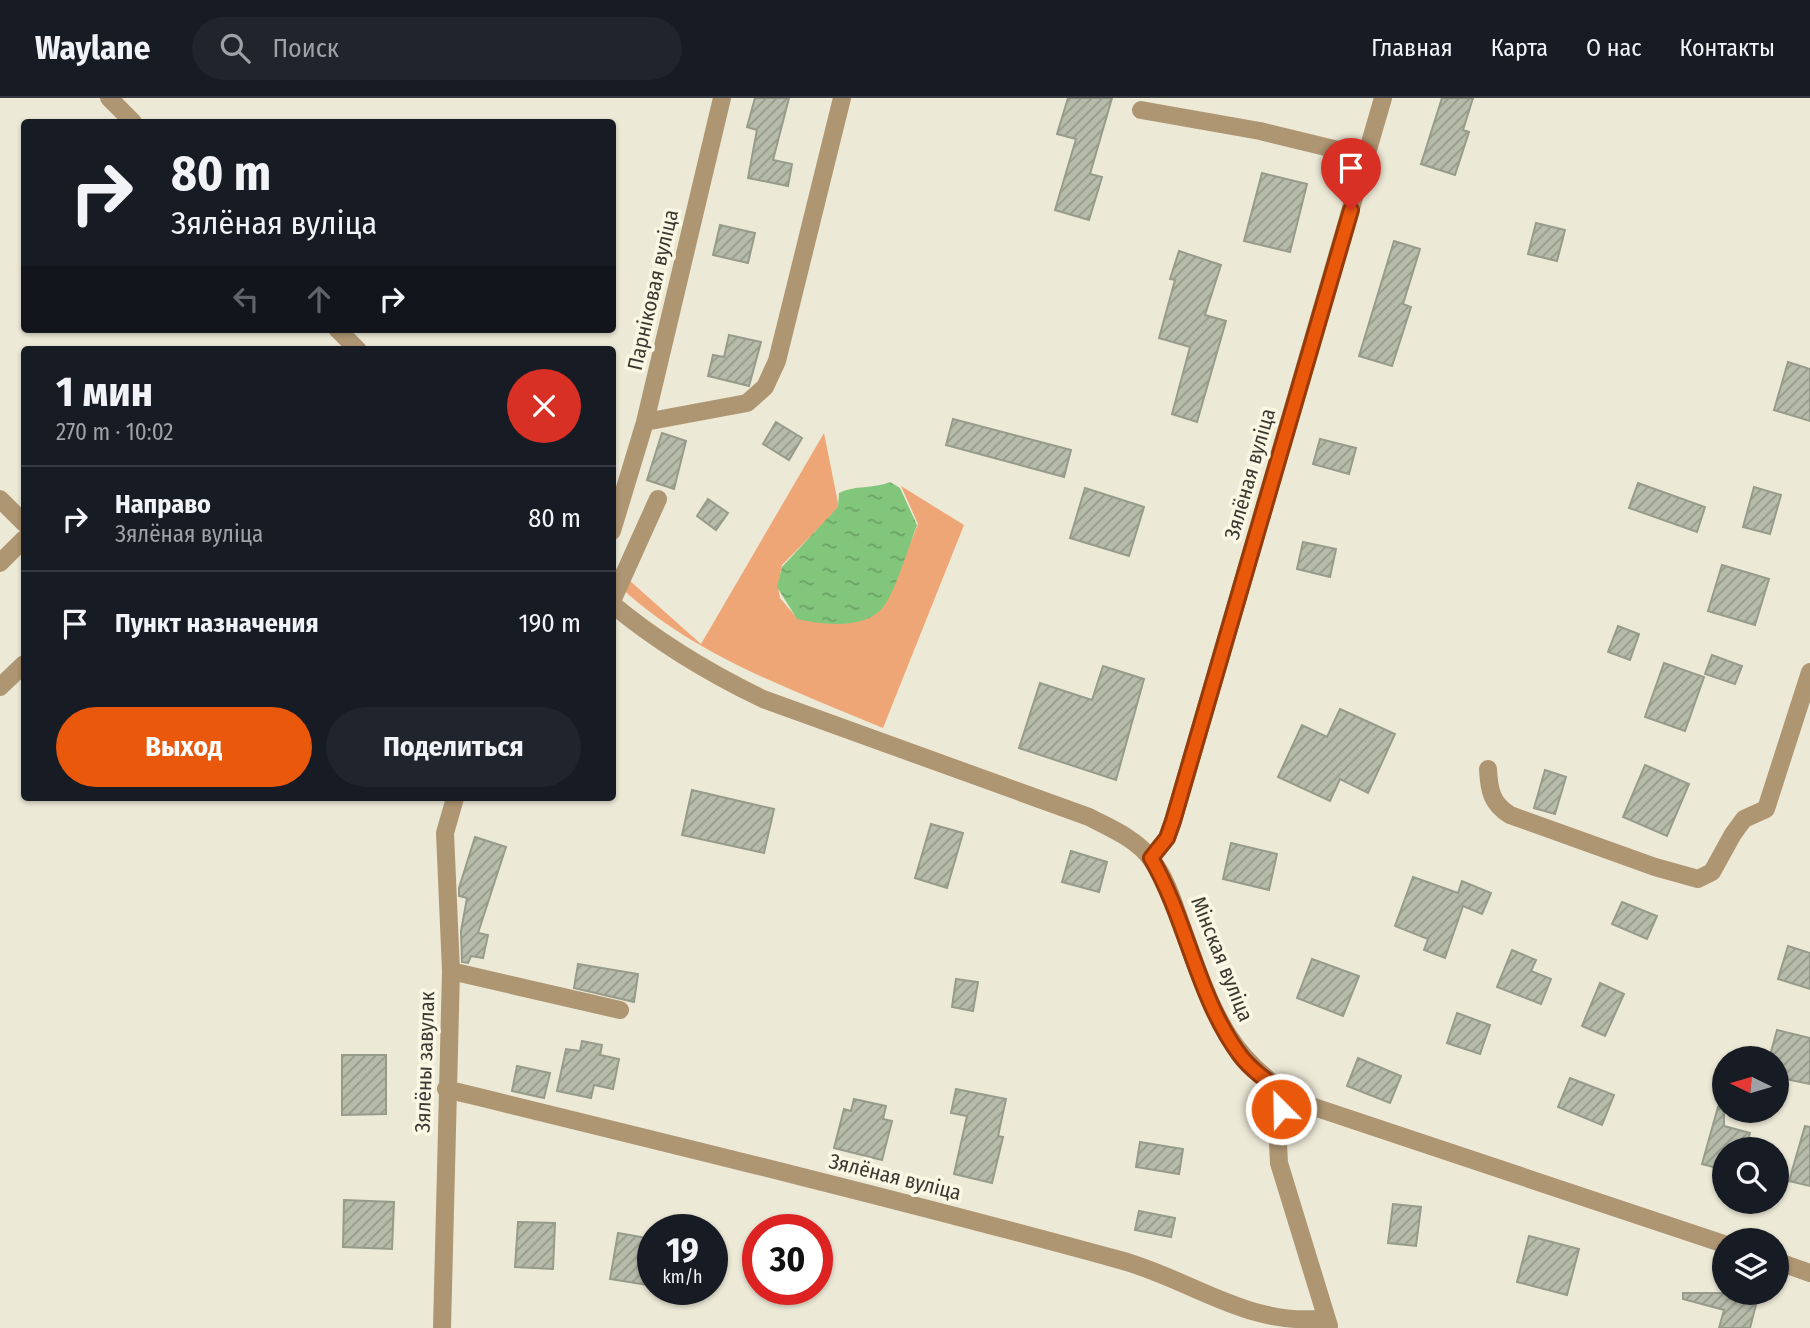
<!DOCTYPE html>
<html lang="ru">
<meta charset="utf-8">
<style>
body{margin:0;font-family:"Fira Sans Condensed",sans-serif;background:#20242c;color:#f1f3f6;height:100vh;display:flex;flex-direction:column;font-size:26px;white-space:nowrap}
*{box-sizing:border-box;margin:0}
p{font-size:23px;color:#9ea1a6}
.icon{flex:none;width:38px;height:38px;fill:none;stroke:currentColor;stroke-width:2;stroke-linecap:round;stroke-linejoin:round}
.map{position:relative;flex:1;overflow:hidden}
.side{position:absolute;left:21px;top:248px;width:595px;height:455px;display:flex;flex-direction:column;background:#171b24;border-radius:7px;box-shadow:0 2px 5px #0004}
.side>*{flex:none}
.top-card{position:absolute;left:21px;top:21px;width:595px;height:214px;border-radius:7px;box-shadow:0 2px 5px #0004;background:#171b24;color:#f1f3f6;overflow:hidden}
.needle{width:46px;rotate:275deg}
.tools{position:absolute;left:1712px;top:948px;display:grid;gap:14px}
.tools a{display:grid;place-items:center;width:77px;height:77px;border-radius:50%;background:#171b24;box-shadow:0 2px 5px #0004;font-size:35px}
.speed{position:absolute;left:637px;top:1116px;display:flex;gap:14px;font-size:35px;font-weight:700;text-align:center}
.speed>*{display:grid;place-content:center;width:91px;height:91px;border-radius:50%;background:#171b24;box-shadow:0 2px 5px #0004;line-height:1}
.speed small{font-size:18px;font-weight:400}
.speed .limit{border:10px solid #d22;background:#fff;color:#111}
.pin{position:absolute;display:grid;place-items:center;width:60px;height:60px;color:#fff;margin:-72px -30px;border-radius:50% 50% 50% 0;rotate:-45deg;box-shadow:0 0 7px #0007}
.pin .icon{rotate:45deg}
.me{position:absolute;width:77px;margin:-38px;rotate:337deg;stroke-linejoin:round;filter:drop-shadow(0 0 5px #0008)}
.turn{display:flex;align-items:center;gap:24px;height:147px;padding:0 35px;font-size:32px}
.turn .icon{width:91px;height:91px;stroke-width:2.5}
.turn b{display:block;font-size:49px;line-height:60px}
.lanes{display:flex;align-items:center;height:66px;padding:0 35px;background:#0003;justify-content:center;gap:35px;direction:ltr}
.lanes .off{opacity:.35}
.round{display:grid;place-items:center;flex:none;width:74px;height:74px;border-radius:37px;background:#20242c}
.headline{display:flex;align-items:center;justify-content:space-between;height:119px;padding:0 35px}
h1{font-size:42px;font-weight:700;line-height:52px}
.primary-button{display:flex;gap:14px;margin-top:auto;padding:14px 35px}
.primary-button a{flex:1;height:80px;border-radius:42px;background:#ea580c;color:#fff;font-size:28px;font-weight:700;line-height:80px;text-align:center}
.primary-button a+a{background:#20242c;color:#f1f3f6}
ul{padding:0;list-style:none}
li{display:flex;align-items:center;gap:21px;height:105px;padding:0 35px;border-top:2px solid #363941}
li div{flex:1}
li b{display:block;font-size:26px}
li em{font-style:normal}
header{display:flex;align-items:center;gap:42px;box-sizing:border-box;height:98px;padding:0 35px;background:#171b24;border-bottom:2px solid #363941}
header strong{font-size:33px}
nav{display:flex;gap:38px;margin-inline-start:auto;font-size:24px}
.search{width:490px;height:63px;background:#20242c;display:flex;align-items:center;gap:18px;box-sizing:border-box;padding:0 24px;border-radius:38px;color:#9ea1a6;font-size:26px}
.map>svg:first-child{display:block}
.grass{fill:#efa676}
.water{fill:url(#water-ripples)}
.building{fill:url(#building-hatch);stroke:#969b8a;stroke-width:2}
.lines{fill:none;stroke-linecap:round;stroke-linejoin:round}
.minor{stroke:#af9673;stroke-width:18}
.route-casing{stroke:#983908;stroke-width:18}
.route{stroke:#ea580c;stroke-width:12}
.labels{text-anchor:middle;stroke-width:7;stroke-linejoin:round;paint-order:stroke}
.street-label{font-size:21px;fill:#3a3831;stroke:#faf7e4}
</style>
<header>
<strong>Waylane</strong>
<div class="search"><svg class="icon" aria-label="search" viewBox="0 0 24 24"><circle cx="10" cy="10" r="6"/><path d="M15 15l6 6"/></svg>Поиск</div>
<nav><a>Главная</a><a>Карта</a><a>О нас</a><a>Контакты</a></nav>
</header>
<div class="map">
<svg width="1810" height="1230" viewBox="0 0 1810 1230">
<defs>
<pattern id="water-ripples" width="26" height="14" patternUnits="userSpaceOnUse" patternTransform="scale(1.75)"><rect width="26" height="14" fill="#82c67b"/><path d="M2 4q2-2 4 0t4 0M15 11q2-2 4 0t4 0" fill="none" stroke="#6ba265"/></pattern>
<pattern id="building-hatch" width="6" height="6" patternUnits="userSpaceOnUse" patternTransform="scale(1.75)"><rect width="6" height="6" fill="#b6bbaa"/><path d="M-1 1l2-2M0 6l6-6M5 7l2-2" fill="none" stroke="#95998b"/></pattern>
</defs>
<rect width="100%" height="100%" fill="#ede9d7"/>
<!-- grass -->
<path class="grass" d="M824,335l15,75 -57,57 -4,21 2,12 17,20 87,-12 34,-82 -17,-38 63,39 -81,203c-95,-40 -196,-75 -270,-148l-1,-15 89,79z"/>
<!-- water -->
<path class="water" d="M890,384l10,6 17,37c-8,20 -21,65 -33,81 -17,24 -62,19 -87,13l-20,-32 5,-20 56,-60 1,-14c15,-8 34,-4 51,-11z"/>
<!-- building -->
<path class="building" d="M755,0h34l-16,62 19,4 -4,22 -40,-8 9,-48 -10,-3z
M1068,0h44l-22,76 12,3 -13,43 -34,-10 21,-71 -19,-5z
M1442,0h31l-10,32 6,2 -14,43 -34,-11z
M1262,75l45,11 -17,68 -46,-11z
M1536,125l29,7 -8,31 -29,-7z
M720,127l35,8 -7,30 -35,-8z
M1394,143l26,8 -17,55 8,3 -19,59 -33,-10z
M1179,153l42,14 -16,50 21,6 -29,101 -25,-8 18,-67 -31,-9 16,-58 -5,-1z
M729,237l32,7 -12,44 -41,-10 5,-21 11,2z
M1788,264l22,7v52l-36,-11z
M953,321l118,31 -7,27 -118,-32z
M776,324l26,16 -13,22 -26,-16z
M662,335l24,8 -12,48 -27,-9z
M1320,341l36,9 -7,26 -36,-10z
M1638,385l67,24 -8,25 -68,-24z
M1754,389l27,8 -11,39 -27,-7z
M1085,390l59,19 -15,49 -59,-18z
M708,401l20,14 -12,17 -19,-14z
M1303,444l33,7 -6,28 -33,-8z
M1722,467l47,14 -14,46 -47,-14z
M1618,528l21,8 -9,26 -22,-8z
M1712,557l30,11 -7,18 -30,-10z
M1664,565l40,14 -19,54 -40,-14z
M1103,568l41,13 -28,101 -97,-32 21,-65 52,17z
M1340,611l55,25 -27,59 -28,-14 -10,22 -52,-24 24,-52 25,12z
M1645,667l44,19 -22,52 -44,-19z
M1545,672l21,7 -11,37 -21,-6z
M692,692l82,19 -10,44 -82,-18z
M931,726l32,9 -16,55 -32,-10z
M475,739l31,10 -28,86 10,2 -5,23 -12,-2 -3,7 -6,-1 -1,-31 6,-33 -8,-2v-8z
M1231,745l46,11 -8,36 -46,-11z
M1071,753l36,11 -8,30 -37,-10z
M1413,779l45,16 4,-12 29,12 -9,21 -19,-8 -18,52 -21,-8 4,-11 -33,-13z
M1622,804l35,14 -10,23 -35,-15z
M1788,848l22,7v36l-32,-10z
M1512,852l24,10 -5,11 20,8 -10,25 -44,-17z
M1312,861l47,17 -16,40 -46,-18z
M578,866l60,10 -4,28 -60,-14z
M956,881l22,3 -5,29 -21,-4z
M1600,885l24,11 -19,42 -23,-10z
M1457,915l33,12 -10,29 -33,-11z
M1777,932l33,8v46l-34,-7v-18h-7z
M582,943l20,4 -2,10 19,4 -6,30 -19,-4 -3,13 -34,-7 9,-42 14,2z
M342,957h44v59l-44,1z
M1358,960l43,18 -11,27 -43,-17z
M517,968l33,7 -6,25 -32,-7z
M1570,980l44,17 -12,30 -44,-18z
M956,991l50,10 -8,37 5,1 -11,46 -38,-9 13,-58 -16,-3z
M854,1001l32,7 -3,13 9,2 -10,39 -48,-12 10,-39 7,2z
M1718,1009l6,1v18l26,7 -5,17h-21v20l-22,-6z
M1805,1028l5,1v59l-21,-5z
M1140,1044l43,7 -4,25 -43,-7z
M344,1102l50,2 -2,47 -49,-2z
M1393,1106l28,3 -5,39 -28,-3z
M1139,1113l36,7 -4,19 -36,-7z
M518,1124l37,1 -2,46 -38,-2z
M618,1135l35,6 -5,46 -38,-6z
M1529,1138l50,13 -12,46 -50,-13z
M1683,1195h76l-9,35h-31l5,-18 -41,-11z"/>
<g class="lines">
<!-- minor -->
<path class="minor" d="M109,0l24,24
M1141,12l119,21 107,26
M337,231l21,21
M645,324l102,-19 18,-16 12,-26 65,-263
M0,401l24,24
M612,433l33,-109 77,-324
M0,465l24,-24
M612,503l46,-102
M612,506c47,39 97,69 151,95l326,118c21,11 48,22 62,42 17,21 24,49 33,73 28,80 46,133 124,173l416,139
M0,589l24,-23
M1488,671c1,22 4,35 22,46l145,52 43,12 14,-7 21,-38 11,-15 22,-10 44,-137
M1151,760l16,-20 6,-17 210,-723
M451,873l169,39
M446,991c225,55 451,110 674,171 73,20 129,68 206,58
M1285,995l-8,32 2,38 50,163
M1776,1163l34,12
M442,1230l9,-357 -6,-138 10,-35"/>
</g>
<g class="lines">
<!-- route casing -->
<g class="route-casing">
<path id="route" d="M1281,1011l4,-16c-16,-11 -33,-22 -45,-38 -43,-58 -53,-135 -89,-197l16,-20 6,-17 178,-611"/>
</g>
<!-- route -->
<use href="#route" class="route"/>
</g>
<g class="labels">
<!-- street labels -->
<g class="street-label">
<text transform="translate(653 192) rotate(-77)" y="7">Парніковая вуліца</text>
<text transform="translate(1250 376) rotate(-74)" y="7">Зялёная вуліца</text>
<text transform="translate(1222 861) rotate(68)" y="7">Мінская вуліца</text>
<text transform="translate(425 964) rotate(-88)" y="7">Зялёны завулак</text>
<text transform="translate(895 1079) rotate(14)" y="7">Зялёная вуліца</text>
</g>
</g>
</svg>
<div class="tools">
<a><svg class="needle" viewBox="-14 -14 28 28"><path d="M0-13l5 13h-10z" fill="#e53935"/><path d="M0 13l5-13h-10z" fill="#9ea1a6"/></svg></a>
<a><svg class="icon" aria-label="search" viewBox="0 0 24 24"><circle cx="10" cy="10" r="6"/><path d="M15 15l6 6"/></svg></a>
<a><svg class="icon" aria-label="layers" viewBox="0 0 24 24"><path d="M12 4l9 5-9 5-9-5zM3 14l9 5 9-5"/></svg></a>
</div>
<div class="speed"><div>19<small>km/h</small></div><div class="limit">30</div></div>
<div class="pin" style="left:1351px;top:112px;background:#d93025"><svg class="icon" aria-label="arrive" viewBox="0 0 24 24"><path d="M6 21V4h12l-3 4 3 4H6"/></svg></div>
<svg class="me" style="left:1281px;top:1011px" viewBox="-20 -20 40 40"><circle r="17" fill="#ea580c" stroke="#fff" stroke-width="3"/><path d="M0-11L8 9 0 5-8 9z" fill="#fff"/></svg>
<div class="top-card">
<div class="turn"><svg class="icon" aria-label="right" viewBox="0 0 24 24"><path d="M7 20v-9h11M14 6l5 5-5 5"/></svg><div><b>80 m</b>Зялёная вуліца</div></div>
<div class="lanes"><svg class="icon off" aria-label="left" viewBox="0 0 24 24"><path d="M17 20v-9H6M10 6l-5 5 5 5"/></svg><svg class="icon off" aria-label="ahead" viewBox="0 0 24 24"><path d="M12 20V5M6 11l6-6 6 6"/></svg><svg class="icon" aria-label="right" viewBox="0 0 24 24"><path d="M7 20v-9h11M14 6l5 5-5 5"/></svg></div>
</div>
<section class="side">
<div class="headline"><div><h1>1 мин</h1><p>270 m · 10:02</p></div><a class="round" style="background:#d93025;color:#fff"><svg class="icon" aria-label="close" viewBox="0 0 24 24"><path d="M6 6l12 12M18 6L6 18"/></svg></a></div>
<ul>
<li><svg class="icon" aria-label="right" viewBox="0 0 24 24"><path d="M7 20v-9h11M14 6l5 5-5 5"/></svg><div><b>Направо</b><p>Зялёная вуліца</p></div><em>80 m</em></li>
<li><svg class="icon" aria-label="arrive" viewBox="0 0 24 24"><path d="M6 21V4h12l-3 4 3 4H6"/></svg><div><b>Пункт назначения</b></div><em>190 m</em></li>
</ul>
<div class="primary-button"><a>Выход</a><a>Поделиться</a></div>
</section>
</div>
